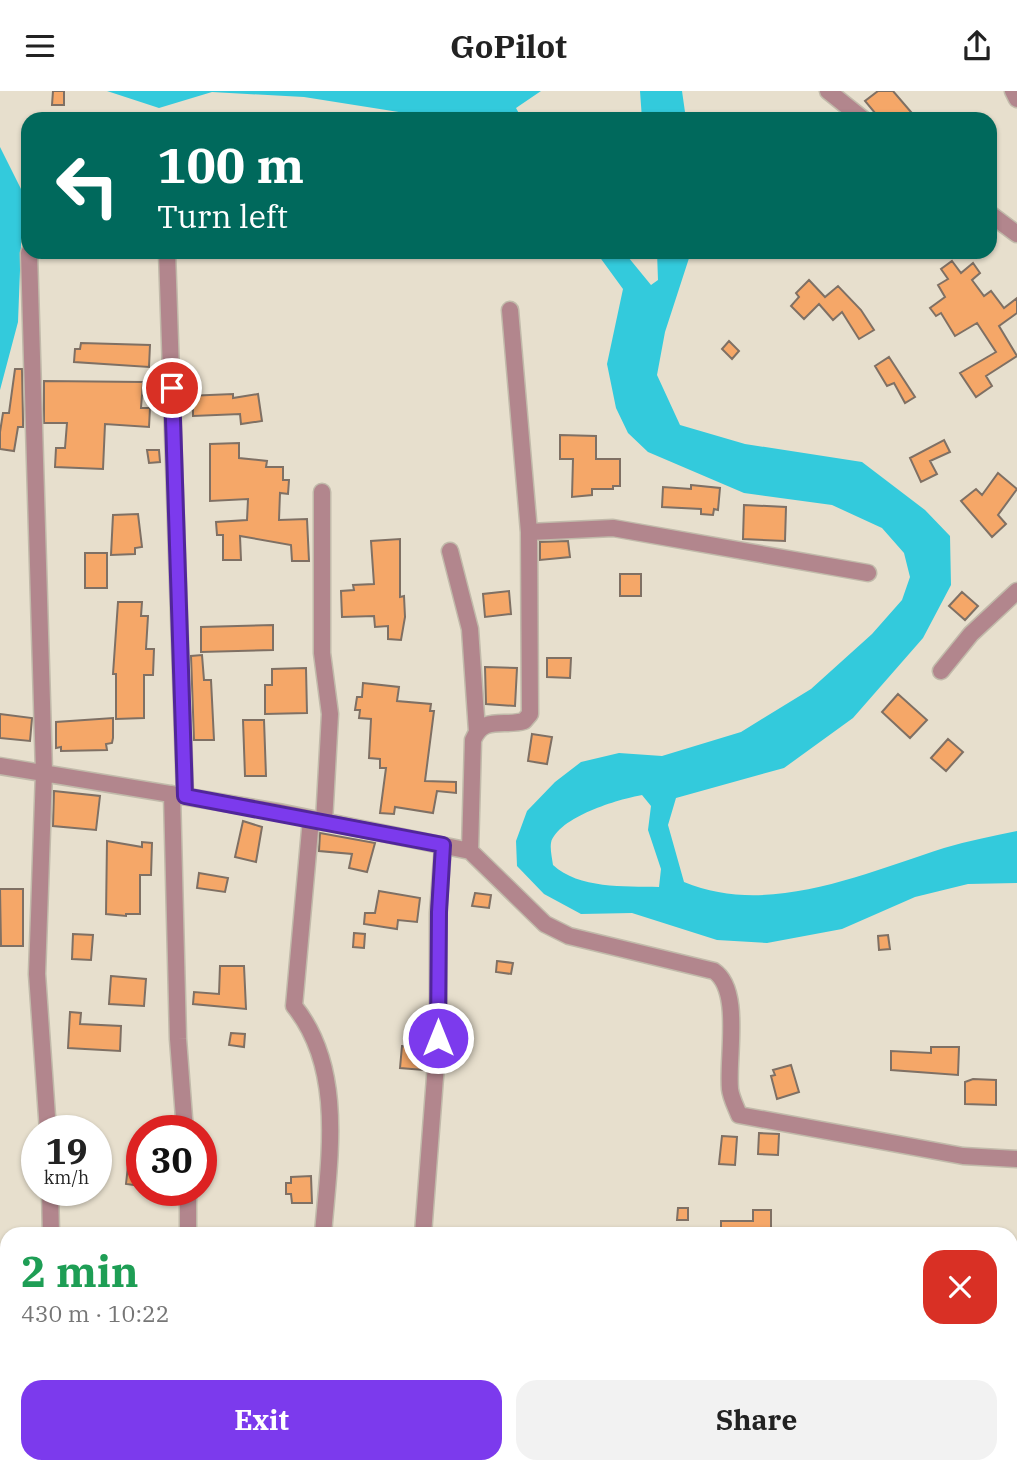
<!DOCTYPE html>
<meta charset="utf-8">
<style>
body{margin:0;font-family:"IBM Plex Serif",serif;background:#f2f2f2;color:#222;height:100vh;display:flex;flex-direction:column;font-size:26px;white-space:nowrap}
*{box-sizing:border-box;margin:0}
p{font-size:23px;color:#767676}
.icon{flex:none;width:38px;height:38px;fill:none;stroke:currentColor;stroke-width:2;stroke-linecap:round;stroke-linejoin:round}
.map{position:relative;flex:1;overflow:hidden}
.panel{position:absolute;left:0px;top:1136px;width:1018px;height:247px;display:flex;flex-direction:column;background:#fff;border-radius:21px 21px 0 0;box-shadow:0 2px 5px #0004}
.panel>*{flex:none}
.hud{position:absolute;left:21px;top:21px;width:976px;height:147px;border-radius:21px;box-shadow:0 2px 5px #0004;background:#00695c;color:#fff;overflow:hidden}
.speed{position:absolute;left:21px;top:1024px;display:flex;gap:14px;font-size:35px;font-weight:700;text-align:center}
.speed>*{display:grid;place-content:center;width:91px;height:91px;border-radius:50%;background:#fff;box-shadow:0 2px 5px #0004;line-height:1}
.speed small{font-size:18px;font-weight:400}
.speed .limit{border:10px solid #d22;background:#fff;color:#111}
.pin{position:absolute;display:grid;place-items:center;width:60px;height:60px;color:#fff;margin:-30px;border:4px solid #fff;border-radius:50%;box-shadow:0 2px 7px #0007}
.me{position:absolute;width:77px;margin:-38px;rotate:0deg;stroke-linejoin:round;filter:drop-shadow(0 0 5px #0008)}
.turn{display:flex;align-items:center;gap:24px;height:147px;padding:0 21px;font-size:32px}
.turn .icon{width:91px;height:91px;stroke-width:2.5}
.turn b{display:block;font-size:49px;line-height:60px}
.round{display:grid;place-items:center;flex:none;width:74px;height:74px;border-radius:21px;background:#f2f2f2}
.headline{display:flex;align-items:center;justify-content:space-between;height:119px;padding:0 21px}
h1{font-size:42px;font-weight:700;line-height:52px;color:#1e9e55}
.cta{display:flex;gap:14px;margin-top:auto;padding:14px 21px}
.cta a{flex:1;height:80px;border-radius:21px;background:#7c3aed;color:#fff;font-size:28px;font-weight:700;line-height:80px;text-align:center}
.cta a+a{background:#f2f2f2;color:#222}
header{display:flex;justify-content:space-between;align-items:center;height:91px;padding:0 21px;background:#fff;font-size:32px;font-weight:700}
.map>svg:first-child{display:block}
.water{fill:#33cadc;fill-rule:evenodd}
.building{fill:#f5a768;stroke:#7f7064;stroke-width:2}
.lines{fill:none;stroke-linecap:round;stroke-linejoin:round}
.street-casing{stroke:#c1baaa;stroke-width:19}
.street{stroke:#b2868d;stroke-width:16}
.route-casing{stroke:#51269a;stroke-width:18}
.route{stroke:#7c3aed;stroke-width:12}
</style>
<header><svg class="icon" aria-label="menu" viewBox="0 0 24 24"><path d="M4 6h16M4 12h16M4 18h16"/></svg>GoPilot<svg class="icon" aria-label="share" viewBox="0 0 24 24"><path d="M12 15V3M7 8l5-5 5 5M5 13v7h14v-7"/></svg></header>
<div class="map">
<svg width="1017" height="1382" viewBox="0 0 1017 1382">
<rect width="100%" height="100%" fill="#e7dfcd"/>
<!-- water -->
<path class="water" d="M107,0h434l-25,17 6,11 -98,-3 -120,-19 -92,-5 -53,16z
M640,0h42l4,28h-44z
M0,56l23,46 -5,129 -18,68z
M596,161h28l27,33 7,-5 -1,-28h34l-26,80 -8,43 23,50 65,19 117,18 63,48 25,26 1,49 -28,53 -70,80 -69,50 -108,30 -8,27 16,57c84,35 178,-8 260,-34 24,-7 49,-12 73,-17v52l-49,1 -53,13 -73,32 -75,14 -50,-3 -85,-27 -51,1 -37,-20 -27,-28 -1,-25 11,-30 28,-29 26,-20 38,-9 43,3 79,-24 70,-43 61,-55 30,-34 8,-23 -6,-24 -22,-25 -50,-23 -88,-12 -96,-41 -20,-19 -12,-25 -9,-44 16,-75zM642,704l9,11 -3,24 13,39 -2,18c-35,-1 -80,2 -106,-22 -1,-7 -3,-16 -2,-22 7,-26 68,-44 91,-48z"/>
<!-- building -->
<path class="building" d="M53,0h11v14h-12z
M878,0h15l18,21 -7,7h-24l-15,-18z
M952,170l9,12 12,-10 7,10 -8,7 12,16 7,-5 13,17 13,-10v15l-18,13 18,30 -31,20 6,10 -16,11 -16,-24 36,-21 -19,-29 -22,13 -14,-23 -5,3 -6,-8 15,-11 -7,-12 10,-6 -7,-10z
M809,189l16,17 13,-11 23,24 13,20 -15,9 -17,-27 -9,8 -14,-16 -15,15 -13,-13 8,-9 -3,-4z
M729,250l10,10 -7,8 -10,-10z
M81,252l69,2 -1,22 -75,-5 1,-13h5z
M889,266l26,40 -10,6 -11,-20 -7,3 -12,-20z
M15,278h7l1,51v7h-5l-4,24 -14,-2v-17l3,-19h6z
M44,290l99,1 -2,26h9l-1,19 -44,-3 -2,45 -48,-2 1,-19h9l2,-25h-23z
M233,303v4l25,-4 4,27 -21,3 -1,-10 -47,2v-6h-7v-14z
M560,344l36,1v23h24v27h-7v3h-21v6l-20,2 1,-38h-13z
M944,349l6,12 -20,9 7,13 -16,8 -11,-24z
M239,352v15l28,3 -1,6h17v13h6l-1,14 -8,-1 -1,27 28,-1 2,42h-17l-1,-16 -51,-9 1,24h-18v-25h-6l-1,-13 31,-2 1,-21 -38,2v-57z
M147,359h12l1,12 -11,1z
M998,382l19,16 -19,26 8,9 -14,13 -31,-36 15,-12 6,6z
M691,394l29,3 -2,22 -4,-1 -1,6 -12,-1v-5l-39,-2 1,-20 28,2z
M744,414l42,2 -1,34 -42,-2z
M138,423l4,33 -7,1v6l-24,1 2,-40z
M400,448v58l4,-1 1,21 -4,23 -13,-1v-13l-13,1 -1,-11 -32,1 -1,-26 13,-1 -1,-5 21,-1 -3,-43z
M568,450l2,16 -30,3v-18z
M85,462h22v35h-22z
M620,483h21v22h-21z
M509,500l2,23 -26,3 -2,-23z
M962,501l16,14 -13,14 -16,-14z
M118,511h24l-1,14h7l-2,33h8l-1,26h-9v43l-28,1v-45h-3z
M273,534v25l-72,2v-25z
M202,564l2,25h7l3,60h-20l-3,-84z
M547,567h24l-1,20 -23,-1z
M485,576l32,1 -2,38 -29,-2z
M306,577l1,45 -42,1v-29h7v-16z
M363,592l36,4 -2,14 34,3 -1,7h4l-9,70 31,1v11l-19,-2 -4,22 -38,-6 -1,7 -14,-1 6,-45h-6v-9l-11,-1 2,-39 -12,-1 1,-8h-5l2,-13h5z
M898,603l29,26 -17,18 -28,-26z
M0,623l32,4 -2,23 -30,-3z
M113,627v20l-1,5 -6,1 1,6 -46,1v-4l-5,1v-26z
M243,629h21l2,56h-21z
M532,643l20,3 -5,27 -19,-3z
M948,648l15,13 -17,19 -15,-13z
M54,700l46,5 -4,34 -43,-4z
M243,730l19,6 -6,35 -21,-5z
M320,742l55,10 -8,29 -18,-4 3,-14 -33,-3z
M107,750l35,6v-5l10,1 -1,32h-11v39h-14v2l-20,-2z
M199,782l29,5 -3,14 -28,-4z
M0,798h23v57h-22z
M379,800l41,7 -3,24 -19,-2 -1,9 -33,-5 1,-11h10z
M475,802l16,2 -2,13 -17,-2z
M354,842l11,1 -1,14 -11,-1z
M73,843l20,1 -2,25 -19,-1z
M888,844l2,14 -11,1 -1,-14z
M497,870l16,2 -2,11 -15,-2z
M220,875h24l2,43 -53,-5 1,-12 25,2z
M111,885l35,3 -2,27 -35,-2z
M70,921l11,1 -1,11 41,2 -1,25 -52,-3z
M231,942l14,1 -1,13 -15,-2z
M402,955l25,2 -3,22 -24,-2z
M931,956h28l-1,28 -67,-5v-19l40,2z
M791,974l8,27 -22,7 -6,-23 4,-1 -2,-5z
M973,988l23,1v25l-31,-1v-22z
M759,1042l20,1 -1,21 -20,-1z
M722,1045l15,1 -2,28 -16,-1z
M129,1066l13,1v28l-16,-2z
M311,1085l1,27h-20l-1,-9h-5v-11h5v-6z
M678,1117h10v12h-11z
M753,1119h18v24h-50v-13h32z"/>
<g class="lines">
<!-- street casing -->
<g class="street-casing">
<path id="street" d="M828,0l35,28
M1013,0l4,8
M990,123l27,20
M167,161l18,544
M29,162l15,519 -7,202 11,157
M510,219l19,222
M322,401v161l8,61 -6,108
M450,460l20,78 7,102
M941,580l30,-37 46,-43
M0,675l279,46 191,39 75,73 24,12 145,35c28,19 13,86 16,118 1,9 6,18 9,26l224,41 54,3
M172,703l6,245 7,92
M311,728l-17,187c51,63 35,153 29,228
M470,760l3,-111c10,-25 31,-13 51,-19l6,-7 -1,-182 84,-4 255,45
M50,1099l1,44
M188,1099v44
M423,1143l15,-196v-125l5,-67
M0,1166l7,1
M1012,1368l5,1
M27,1376v6
M165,1376l1,6
M311,1376l1,6
M440,1376v6
M515,1376l1,6
M660,1382v-6"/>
</g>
<!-- street -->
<use href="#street" class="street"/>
</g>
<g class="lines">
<!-- route casing -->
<g class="route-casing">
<path id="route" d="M172,297l13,408 258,49 -4,67 -1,126"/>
</g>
<!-- route -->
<use href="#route" class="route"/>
</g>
</svg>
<div class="speed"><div>19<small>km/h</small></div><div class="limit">30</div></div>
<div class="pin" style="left:172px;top:297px;background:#d93025"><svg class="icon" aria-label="arrive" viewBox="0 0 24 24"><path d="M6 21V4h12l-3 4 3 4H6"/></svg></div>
<svg class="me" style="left:438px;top:947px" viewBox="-20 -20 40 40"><circle r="17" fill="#7c3aed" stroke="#fff" stroke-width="3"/><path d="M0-11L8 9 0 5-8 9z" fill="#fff"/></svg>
<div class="hud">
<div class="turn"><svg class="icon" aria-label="left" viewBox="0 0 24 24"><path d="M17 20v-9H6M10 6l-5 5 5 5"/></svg><div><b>100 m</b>Turn left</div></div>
</div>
<section class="panel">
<div class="headline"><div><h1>2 min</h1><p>430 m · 10:22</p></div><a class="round" style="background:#d93025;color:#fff"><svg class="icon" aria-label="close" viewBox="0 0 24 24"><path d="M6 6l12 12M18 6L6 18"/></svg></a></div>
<div class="cta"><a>Exit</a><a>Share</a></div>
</section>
</div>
